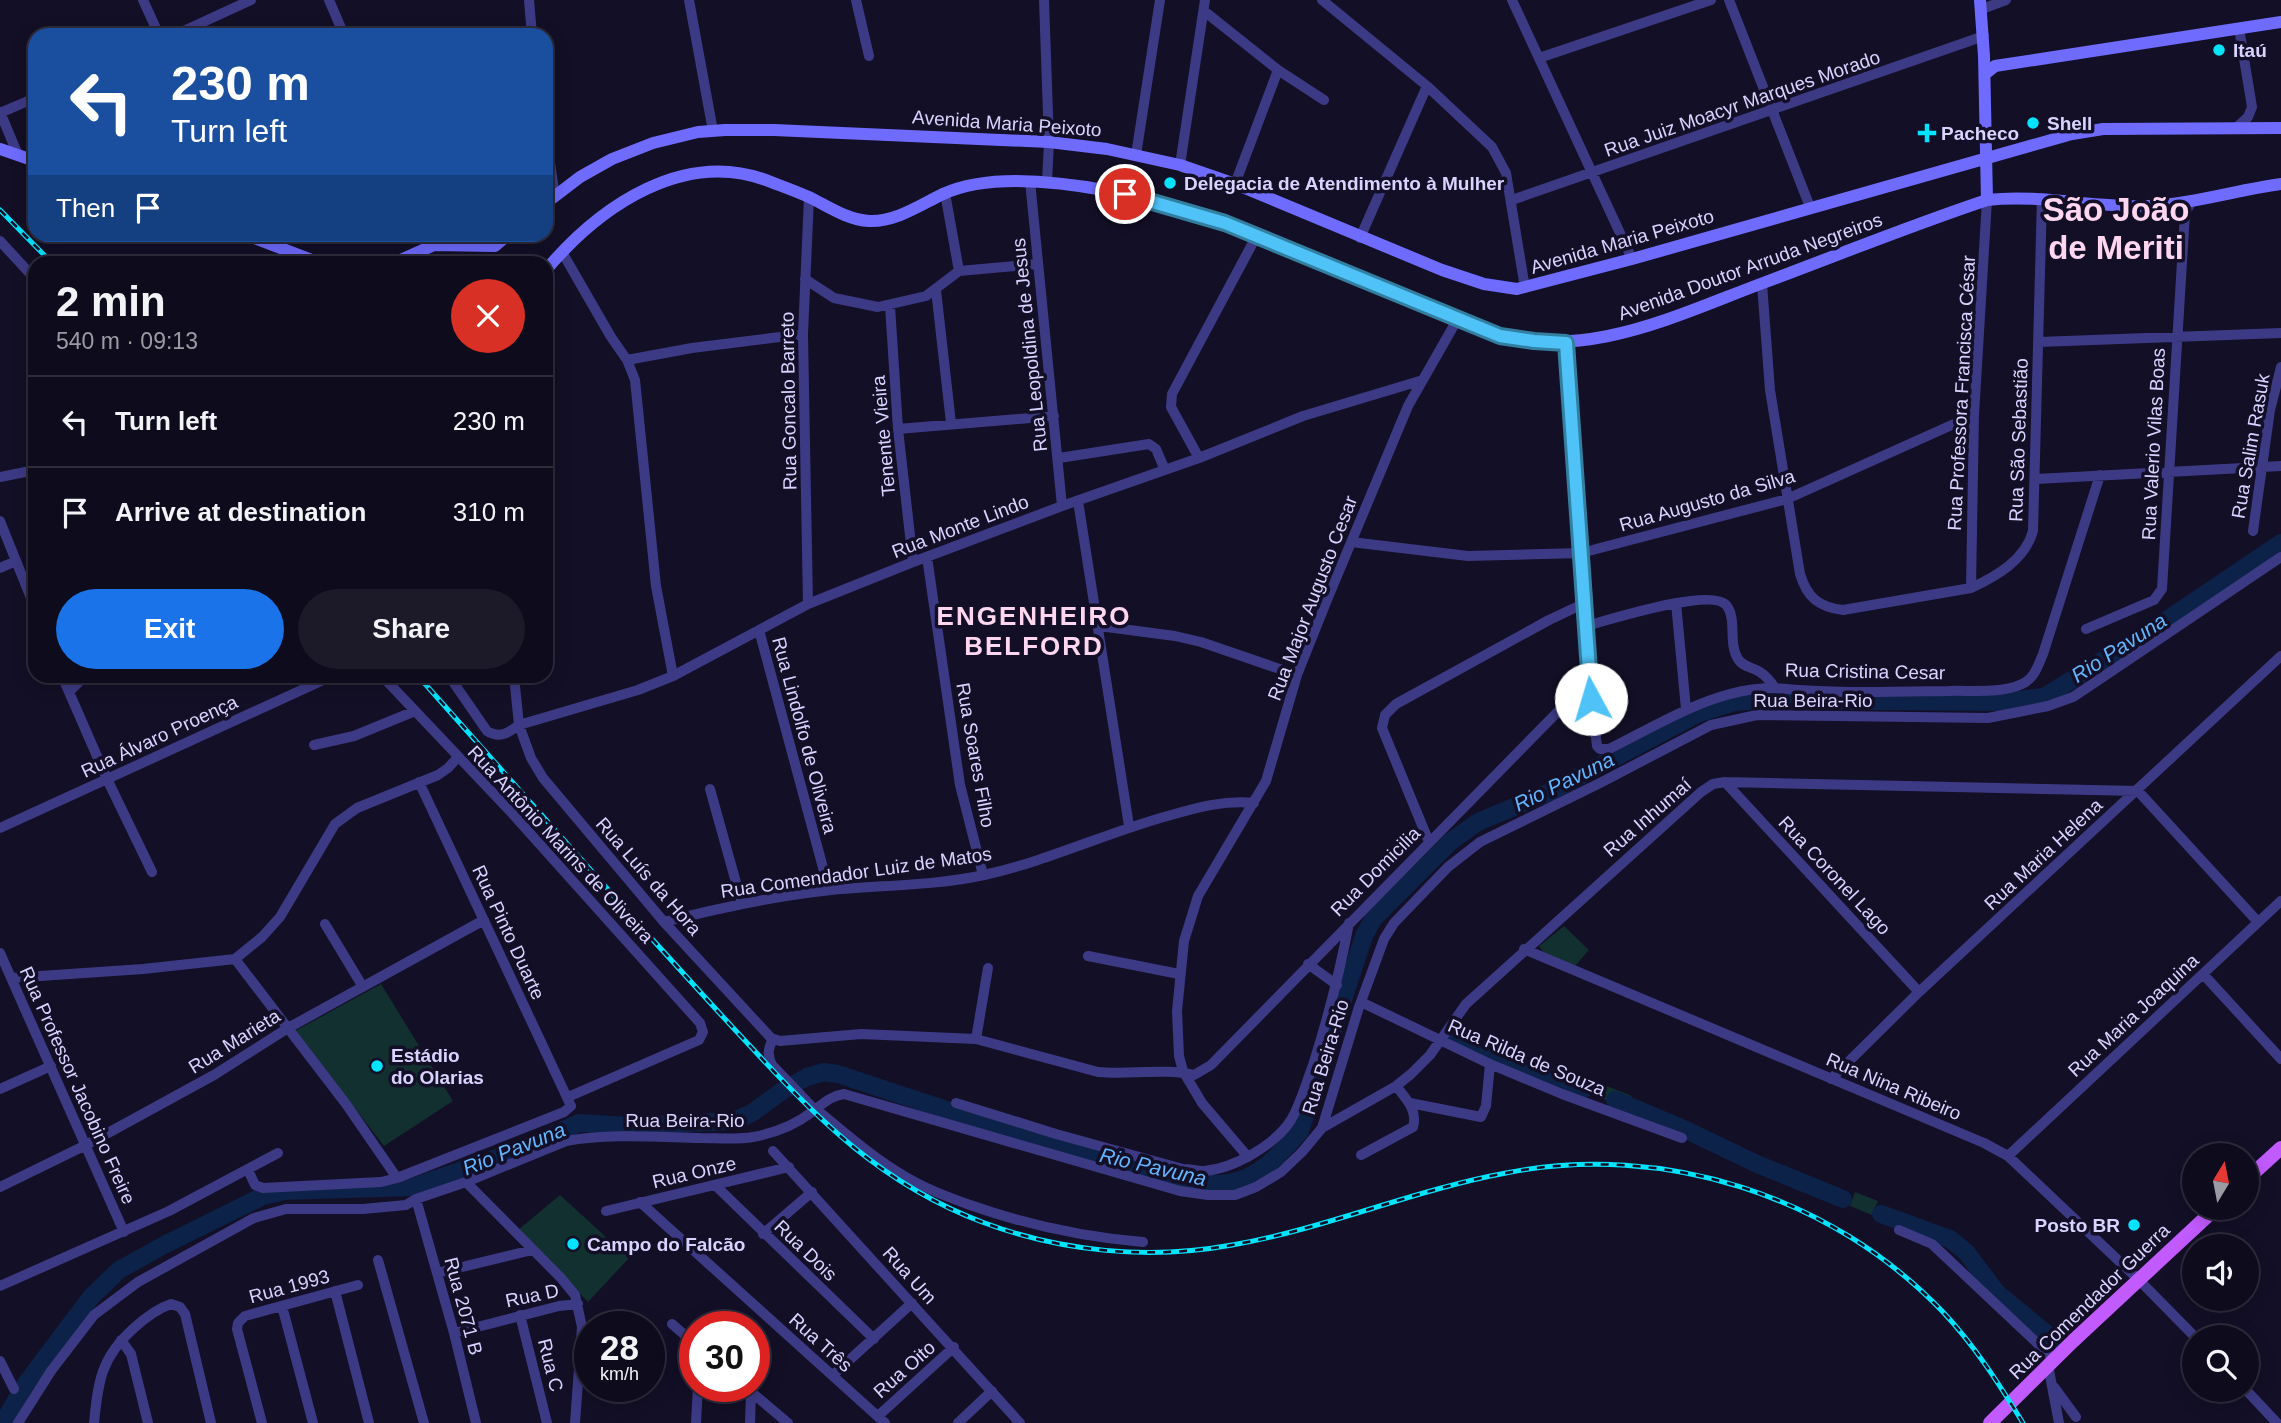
<!DOCTYPE html>
<meta charset="utf-8">
<style>
body{margin:0;font-family:Arial,sans-serif;background:#1c1929;color:#f1f3f6;height:100vh;display:flex;flex-direction:column;font-size:26px;white-space:nowrap}
*{box-sizing:border-box;margin:0}
p{font-size:23px;color:#9b9ba3}
.icon{flex:none;width:38px;height:38px;fill:none;stroke:currentColor;stroke-width:2;stroke-linecap:round;stroke-linejoin:round}
.map{position:relative;flex:1;overflow:hidden}
.sheet{position:absolute;left:28px;top:256px;width:525px;height:427px;display:flex;flex-direction:column;background:#0e0b1c;border-radius:21px;box-shadow:0 4px 18px #0003,0 0 0 2px #2e2b3b}
.sheet>*{flex:none}
.guide{position:absolute;left:28px;top:28px;width:525px;height:214px;border-radius:21px;box-shadow:0 4px 18px #0003,0 0 0 2px #2e2b3b;background:#1a4fa0;color:#fff;overflow:hidden}
.needle{width:46px;rotate:10deg}
.controls{position:absolute;left:2182px;top:1143px;display:grid;gap:14px}
.controls a{display:grid;place-items:center;width:77px;height:77px;border-radius:50%;background:#0e0b1c;box-shadow:0 4px 18px #0003,0 0 0 2px #2e2b3b;font-size:35px}
.speed{position:absolute;left:574px;top:1311px;display:flex;gap:14px;font-size:35px;font-weight:700;text-align:center}
.speed>*{display:grid;place-content:center;width:91px;height:91px;border-radius:50%;background:#0e0b1c;box-shadow:0 4px 18px #0003,0 0 0 2px #2e2b3b;line-height:1}
.speed small{font-size:18px;font-weight:400}
.speed .limit{border:10px solid #d22;background:#fff;color:#111}
.pin{position:absolute;display:grid;place-items:center;width:60px;height:60px;color:#fff;margin:-30px;border:4px solid #fff;border-radius:50%;box-shadow:0 2px 7px #0007}
.me{position:absolute;width:77px;margin:-38px;rotate:354deg;stroke-linejoin:round;filter:drop-shadow(0 0 5px #0008)}
.turn{display:flex;align-items:center;gap:24px;height:147px;padding:0 28px;font-size:32px}
.turn .icon{width:91px;height:91px;stroke-width:2.5}
.turn b{display:block;font-size:49px;line-height:60px}
.then{display:flex;align-items:center;height:66px;padding:0 28px;background:#0003;gap:14px;font-size:26px}
.round{display:grid;place-items:center;flex:none;width:74px;height:74px;border-radius:37px;background:#1c1929}
.summary{display:flex;align-items:center;justify-content:space-between;height:119px;padding:0 28px}
h1{font-size:42px;font-weight:600;line-height:52px}
.action{display:flex;gap:14px;margin-top:auto;padding:14px 28px}
.action a{flex:1;height:80px;border-radius:42px;background:#1a73e8;color:#fff;font-size:28px;font-weight:600;line-height:80px;text-align:center}
.action a+a{background:#1c1929;color:#f1f3f6}
ul{padding:0;list-style:none}
li{display:flex;align-items:center;gap:21px;height:91px;padding:0 28px;border-top:2px solid #2e2b3b}
li div{flex:1}
li b{display:block;font-size:26px}
li em{font-style:normal}
.map>svg:first-child{display:block}
.green{fill:#12302f}
.lines{fill:none;stroke-linecap:round;stroke-linejoin:round}
.river{stroke:#0c2248;stroke-width:18}
.minor{stroke:#3d3a85;stroke-width:10}
.secondary{stroke:#6f6bff;stroke-width:12}
.primary{stroke:#c25bff;stroke-width:14}
.rail-casing{stroke:#00e5ff;stroke-width:5}
.rail{stroke:#130f26;stroke-width:2.5;stroke-dasharray:8;stroke-linecap:butt}
.route-casing{stroke:#337fa1;stroke-width:18}
.route{stroke:#4fc3f7;stroke-width:12}
.poi-dot{fill:#00e5ff;stroke:#130f26;stroke-width:2.5}
.labels{text-anchor:middle;stroke-width:7;stroke-linejoin:round;paint-order:stroke}
.poi-label{font-size:19px;font-weight:bold;fill:#d9d4ff;stroke:#130f26;text-anchor:start}
.street-label{font-size:19px;fill:#d9d4ff;stroke:#130f26}
.water-label{font-size:21px;font-style:italic;fill:#62b6ff;stroke:#130f26}
.district-label{font-size:26px;font-weight:bold;letter-spacing:2px;fill:#ffd6f0;stroke:#130f26}
.town-label{font-size:33px;font-weight:bold;fill:#ffd6f0;stroke:#130f26}
</style>
<div class="map">
<svg width="2281" height="1423" viewBox="0 0 2281 1423">
<rect width="100%" height="100%" fill="#130f26"/>
<!-- green -->
<path class="green" d="M1564,926l25,24 -14,16 -31,-13 -5,-7z
M381,984l72,117 -69,45 -89,-115z
M1586,1078l46,18 -3,7 -14,-5 -2,5 -28,-11 2,-5 -5,-3z
M1855,1192l23,9 -6,14 -22,-9z
M560,1195l69,63 -41,44 -70,-72z"/>
<g class="lines">
<!-- river -->
<path class="river" d="M1456,1041l54,22 74,26
M1615,1100l69,29 73,35 86,35
M1881,1214l69,25 16,13 31,41 57,47
M3,1423l22,-38 66,-88 28,-27 45,-25 99,-49 22,-5 128,-4 107,-37 59,-27 52,3 102,-5 19,-8 30,-22 25,-14 17,-5 14,2c95,32 189,63 286,89 32,9 70,24 104,20 31,-4 53,-30 72,-52l64,-195 9,-17 77,-77 28,-20 72,-30 147,-78 38,-12 25,-2 240,2 44,-5 108,-67 129,-87"/>
<!-- minor -->
<path class="minor" d="M143,0l16,35
M329,0l15,35
M529,0l3,35
M689,0l24,131
M856,0l13,56
M1044,0l5,142 -2,40
M1322,0l105,86 65,61 14,26 19,115
M1512,0l120,259
M1729,0l81,207
M1982,9l24,-9
M1204,11l74,59 46,30
M175,35l76,-35
M1539,58l172,-58
M0,112l18,43
M0,113l35,-15
M2236,128l12,-11 4,-10 -13,-79
M546,136l9,60
M1136,155l24,-155
M1180,165l25,-165
M1030,181l32,325
M1235,184l43,-114
M945,193l14,78
M1512,200l472,-164
M429,234l5,11
M1360,238l67,-152
M0,241l35,38
M562,252l49,85 16,23 8,20 21,206 17,90
M805,279l29,19 44,9 48,-11 33,-25 79,-7
M1762,284l8,106 30,184c7,23 18,33 43,36l128,-22c26,-12 54,-28 62,-57l9,-333
M936,290l15,133
M890,306l8,123 15,133
M2039,342l242,-9
M1566,343l23,337 8,66 3,3h9c51,-25 107,-62 166,-61
M627,360l65,-12 111,-14
M898,429l156,-13
M1059,458l90,-14 7,5 9,21
M1199,458l-28,-51 1,-13 85,-159
M0,477l35,-7
M2036,479l245,-13
M1078,501l51,325
M0,521l35,87
M2253,531l17,-121 11,-43
M1351,542l117,14 113,-3 206,-54 187,-84
M927,557l33,228 23,90
M0,568l16,-7
M1971,588l3,-173 13,-215
M1676,603l10,106
M808,604l-5,-270 6,-137
M1099,626l76,10 26,6 96,33
M1586,626c23,-6 127,-40 141,-20 10,14 1,37 11,53 5,8 14,8 22,13 6,4 11,10 15,16 58,6 115,4 173,3 22,-1 53,3 74,-7 13,-6 16,-19 21,-30l57,-179
M2086,629l68,-29 8,-11 23,-376 7,-12
M759,630l70,260
M62,676l45,103 45,93
M382,676l128,135 190,212 3,9 -4,8 -131,57
M449,676l38,55c13,8 21,2 32,-6l119,-35 35,-14 135,-72 105,-42 149,-56 137,-48 104,-42 120,-36
M514,676l5,49 12,33 12,20 121,144 107,116 9,3 81,-7 115,5 122,33c32,3 65,-4 96,3l17,-10 378,-385
M69,692l16,-16
M314,745l40,-9 61,-25
M1725,782l194,210
M710,789l32,115
M0,828l332,-152
M1429,842l-47,-114 3,-13 11,-11 153,-84 36,-17
M664,922c55,-14 110,-26 167,-32 50,-5 103,-4 153,-15 64,-14 124,-43 187,-60 28,-8 54,-15 83,-12
M325,924l38,63
M1524,949l460,194 24,13 131,124 56,57
M0,953l124,279
M1088,956l91,18
M235,959l111,145 51,74
M1308,964l29,21
M2203,974l78,85
M11,978l132,-9 92,-10 27,-22 18,-20 55,-93 22,-16 81,-33 10,-7 10,-11
M1361,1002l129,62 72,30 120,44
M773,1039c-5,10 -6,16 -1,26l43,45
M976,1039l12,-71
M1831,1079l88,-87 362,-336
M0,1089l51,-23
M956,1103l100,31 127,35c7,0 14,2 21,2 29,-2 71,-26 87,-51 10,-17 15,-37 22,-55 15,-47 27,-94 36,-142
M1410,1103l71,14 5,-11 4,-42
M816,1109c29,24 57,49 90,68 20,12 42,20 64,28 57,20 113,32 173,37
M1322,1128l74,-42 15,-12 19,-19 36,-51 235,-212 12,-8 12,-2 413,9 120,131
M773,1151l247,272
M1361,1155l52,-28c5,-17 -7,-28 -17,-41
M2008,1156l273,-255
M1248,1157l-46,-54 -19,-32 -4,-15 -2,-45 7,-70 14,-45 68,-115 31,-106 30,-75 81,-194 49,-86
M248,1170l7,15 8,3 118,-6 16,-4 167,-66 7,-6 -152,-324
M466,1182l95,96 14,17 7,32 -7,96
M716,1186l158,153
M0,1187l86,-42 128,-70 74,-47 196,-108
M416,1199l38,134 22,90
M640,1202l245,221
M606,1211l183,-44
M1899,1230l33,14 122,115
M763,1234l49,-42
M378,1260l46,163
M437,1273l95,-23
M0,1286l169,-75 109,-58
M335,1291l34,132
M282,1306l31,117
M520,1315l27,108
M672,1324l23,20
M454,1333l105,-27 19,-2
M121,1340l10,14 17,69
M0,1361l14,28
M2048,1365l11,58
M833,1375l79,-72
M744,1386l44,37
M2054,1387l22,30
M2246,1390l31,33
M878,1416l76,-69
M18,1423l33,-52 43,-56 44,-33 116,-64 32,-9h77l43,-4 10,-6 50,-17 100,-41c43,-8 90,-4 134,-3 18,0 36,2 53,-1 22,-4 42,-12 59,-25 11,-8 18,-16 32,-18l336,97 28,4h27l21,-8 25,-15 21,-20 20,-24 37,-121 25,-68 10,-16 54,-56 32,-25 120,-59 111,-58 46,-10 231,3 60,-12 25,-9 18,-12 190,-128
M94,1423c4,-41 7,-66 40,-95 11,-10 22,-19 37,-24l9,3 5,7 26,109
M262,1423l-25,-94 1,-6 7,-7 113,-31
M696,1423l2,-37
M750,1423l1,-31
M958,1423l34,-32"/>
<!-- secondary -->
<path class="secondary" d="M1980,0l4,56 3,144
M1985,74l10,-8 286,-44
M0,149l35,12
M546,203l34,-26 32,-18 41,-16 45,-11 27,-2h49l275,12 58,7 73,16 55,19 207,86 42,14 33,5 115,-30 440,-125 31,-5 178,-1
M244,234l73,28
M396,262l38,-17 61,1 14,-12
M546,270c54,-64 139,-123 225,-88 13,5 27,10 40,16 18,9 37,22 58,23 27,1 51,-16 74,-27 22,-10 49,-13 73,-13 161,2 320,89 467,149 98,34 189,-13 280,-47 75,-28 149,-58 224,-83 55,-6 107,8 161,6 45,-2 89,-16 133,-22"/>
<!-- primary -->
<path class="primary" d="M2247,1179l34,-31
M1990,1423l83,-82 143,-133"/>
<!-- rail casing -->
<g class="rail-casing">
<path id="rail" d="M0,210l51,52
M418,676c78,87 156,175 234,263 33,36 65,72 99,108 69,75 133,138 231,175 79,30 167,38 250,23 93,-16 181,-55 274,-72 158,-31 326,23 437,139 32,34 56,72 80,111"/>
</g>
<!-- rail -->
<use href="#rail" class="rail"/>
</g>
<g class="lines">
<!-- route casing -->
<g class="route-casing">
<path id="route" d="M1125,194l100,29 275,113 34,5 32,2 25,356"/>
</g>
<!-- route -->
<use href="#route" class="route"/>
</g>
<!-- markers -->
<g class="poi-dot">
<circle cx="2219" cy="50" r="7"/>
<circle cx="2033" cy="123" r="7"/>
<path d="M1923.5 122.5h7v7h7v7h-7v7h-7v-7h-7v-7h7z"/>
<circle cx="1170" cy="183" r="7"/>
<circle cx="377" cy="1066" r="7"/>
<circle cx="2134" cy="1225" r="7"/>
<circle cx="573" cy="1244" r="7"/>
</g>
<g class="labels">
<!-- poi labels -->
<g class="poi-label">
<text x="2233" y="57">Itaú</text>
<text x="2047" y="130">Shell</text>
<text x="1941" y="140">Pacheco</text>
<text x="1184" y="190">Delegacia de Atendimento à Mulher</text>
<text x="391" y="1062">Estádio<tspan x="391" dy="22">do Olarias</tspan></text>
<text x="2120" y="1232" text-anchor="end">Posto BR</text>
<text x="587" y="1251">Campo do Falcão</text>
</g>
<!-- street labels -->
<g class="street-label">
<text transform="translate(1742 103) rotate(-19)" y="7">Rua Juiz Moacyr Marques Morado</text>
<text transform="translate(1007 123) rotate(4)" y="7">Avenida Maria Peixoto</text>
<text transform="translate(1622 241) rotate(-16)" y="7">Avenida Maria Peixoto</text>
<text transform="translate(1750 266) rotate(-20)" y="7">Avenida Doutor Arruda Negreiros</text>
<text transform="translate(1029 345) rotate(-96)" y="7">Rua Leopoldina de Jesus</text>
<text transform="translate(1961 393) rotate(-87)" y="7">Rua Professora Francisca César</text>
<text transform="translate(788 401) rotate(-91)" y="7">Rua Goncalo Barreto</text>
<text transform="translate(883 436) rotate(-95)" y="7">Tenente Vieira</text>
<text transform="translate(2018 440) rotate(-88)" y="7">Rua São Sebastião</text>
<text transform="translate(2153 444) rotate(-87)" y="7">Rua Valerio Vilas Boas</text>
<text transform="translate(2250 446) rotate(-80)" y="7">Rua Salim Rasuk</text>
<text transform="translate(1707 500) rotate(-16)" y="7">Rua Augusto da Silva</text>
<text transform="translate(960 526) rotate(-21)" y="7">Rua Monte Lindo</text>
<text transform="translate(1312 598) rotate(-69)" y="7">Rua Major Augusto Cesar</text>
<text transform="translate(1865 671) rotate(1)" y="7">Rua Cristina Cesar</text>
<text x="1813" y="707">Rua Beira-Rio</text>
<text transform="translate(805 735) rotate(75)" y="7">Rua Lindolfo de Oliveira</text>
<text transform="translate(159 736) rotate(-25)" y="7">Rua Álvaro Proença</text>
<text transform="translate(976 755) rotate(80)" y="7">Rua Soares Filho</text>
<text transform="translate(1647 817) rotate(-41)" y="7">Rua Inhumaí</text>
<text transform="translate(561 844) rotate(47)" y="7">Rua Antônio Marins de Oliveira</text>
<text transform="translate(2043 854) rotate(-43)" y="7">Rua Maria Helena</text>
<text transform="translate(1375 871) rotate(-45)" y="7">Rua Domicilia</text>
<text transform="translate(856 872) rotate(-8)" y="7">Rua Comendador Luiz de Matos</text>
<text transform="translate(1835 875) rotate(47)" y="7">Rua Coronel Lago</text>
<text transform="translate(649 876) rotate(49)" y="7">Rua Luís da Hora</text>
<text transform="translate(509 932) rotate(65)" y="7">Rua Pinto Duarte</text>
<text transform="translate(2133 1015) rotate(-43)" y="7">Rua Maria Joaquina</text>
<text transform="translate(234 1041) rotate(-32)" y="7">Rua Marieta</text>
<text transform="translate(1325 1057) rotate(-73)" y="7">Rua Beira-Rio</text>
<text transform="translate(1527 1057) rotate(23)" y="7">Rua Rilda de Souza</text>
<text transform="translate(78 1085) rotate(66)" y="7">Rua Professor Jacobino Freire</text>
<text transform="translate(1894 1086) rotate(23)" y="7">Rua Nina Ribeiro</text>
<text x="685" y="1127">Rua Beira-Rio</text>
<text transform="translate(694 1172) rotate(-13)" y="7">Rua Onze</text>
<text transform="translate(806 1250) rotate(44)" y="7">Rua Dois</text>
<text transform="translate(910 1275) rotate(48)" y="7">Rua Um</text>
<text transform="translate(289 1286) rotate(-15)" y="7">Rua 1993</text>
<text transform="translate(532 1295) rotate(-12)" y="7">Rua D</text>
<text transform="translate(2089 1301) rotate(-44)" y="7">Rua Comendador Guerra</text>
<text transform="translate(464 1306) rotate(75)" y="7">Rua 2071 B</text>
<text transform="translate(821 1342) rotate(42)" y="7">Rua Três</text>
<text transform="translate(551 1365) rotate(76)" y="7">Rua C</text>
<text transform="translate(904 1369) rotate(-42)" y="7">Rua Oito</text>
</g>
<!-- water labels -->
<g class="water-label">
<text transform="translate(2119 648) rotate(-33)" y="7">Rio Pavuna</text>
<text transform="translate(1564 782) rotate(-26)" y="7">Rio Pavuna</text>
<text transform="translate(514 1149) rotate(-22)" y="7">Rio Pavuna</text>
<text transform="translate(1153 1167) rotate(13)" y="7">Rio Pavuna</text>
</g>
<!-- district labels -->
<g class="district-label">
<text x="1034" y="625">ENGENHEIRO<tspan x="1034" dy="30">BELFORD</tspan></text>
</g>
<!-- town labels -->
<g class="town-label">
<text x="2116" y="221">São João<tspan x="2116" dy="38">de Meriti</tspan></text>
</g>
</g>
</svg>
<div class="controls">
<a><svg class="needle" viewBox="-14 -14 28 28"><path d="M0-13l5 13h-10z" fill="#e53935"/><path d="M0 13l5-13h-10z" fill="#9b9ba3"/></svg></a>
<a><svg class="icon" aria-label="sound" viewBox="0 0 24 24"><path d="M4 9h4l5-4v14l-5-4H4zM17 9q2 3 0 6"/></svg></a>
<a><svg class="icon" aria-label="search" viewBox="0 0 24 24"><circle cx="10" cy="10" r="6"/><path d="M15 15l6 6"/></svg></a>
</div>
<div class="speed"><div>28<small>km/h</small></div><div class="limit">30</div></div>
<div class="pin" style="left:1125px;top:194px;background:#d93025"><svg class="icon" aria-label="arrive" viewBox="0 0 24 24"><path d="M6 21V4h12l-3 4 3 4H6"/></svg></div>
<svg class="me" style="left:1591px;top:699px" viewBox="-20 -20 40 40"><circle r="19" fill="#fff"/><path d="M0-13L10 11 0 6-10 11z" fill="#4fc3f7"/></svg>
<div class="guide">
<div class="turn"><svg class="icon" aria-label="left" viewBox="0 0 24 24"><path d="M17 20v-9H6M10 6l-5 5 5 5"/></svg><div><b>230 m</b>Turn left</div></div>
<div class="then">Then<svg class="icon" aria-label="arrive" viewBox="0 0 24 24"><path d="M6 21V4h12l-3 4 3 4H6"/></svg></div>
</div>
<section class="sheet">
<div class="summary"><div><h1>2 min</h1><p>540 m · 09:13</p></div><a class="round" style="background:#d93025;color:#fff"><svg class="icon" aria-label="close" viewBox="0 0 24 24"><path d="M6 6l12 12M18 6L6 18"/></svg></a></div>
<ul>
<li><svg class="icon" aria-label="left" viewBox="0 0 24 24"><path d="M17 20v-9H6M10 6l-5 5 5 5"/></svg><div><b>Turn left</b></div><em>230 m</em></li>
<li><svg class="icon" aria-label="arrive" viewBox="0 0 24 24"><path d="M6 21V4h12l-3 4 3 4H6"/></svg><div><b>Arrive at destination</b></div><em>310 m</em></li>
</ul>
<div class="action"><a>Exit</a><a>Share</a></div>
</section>
</div>
